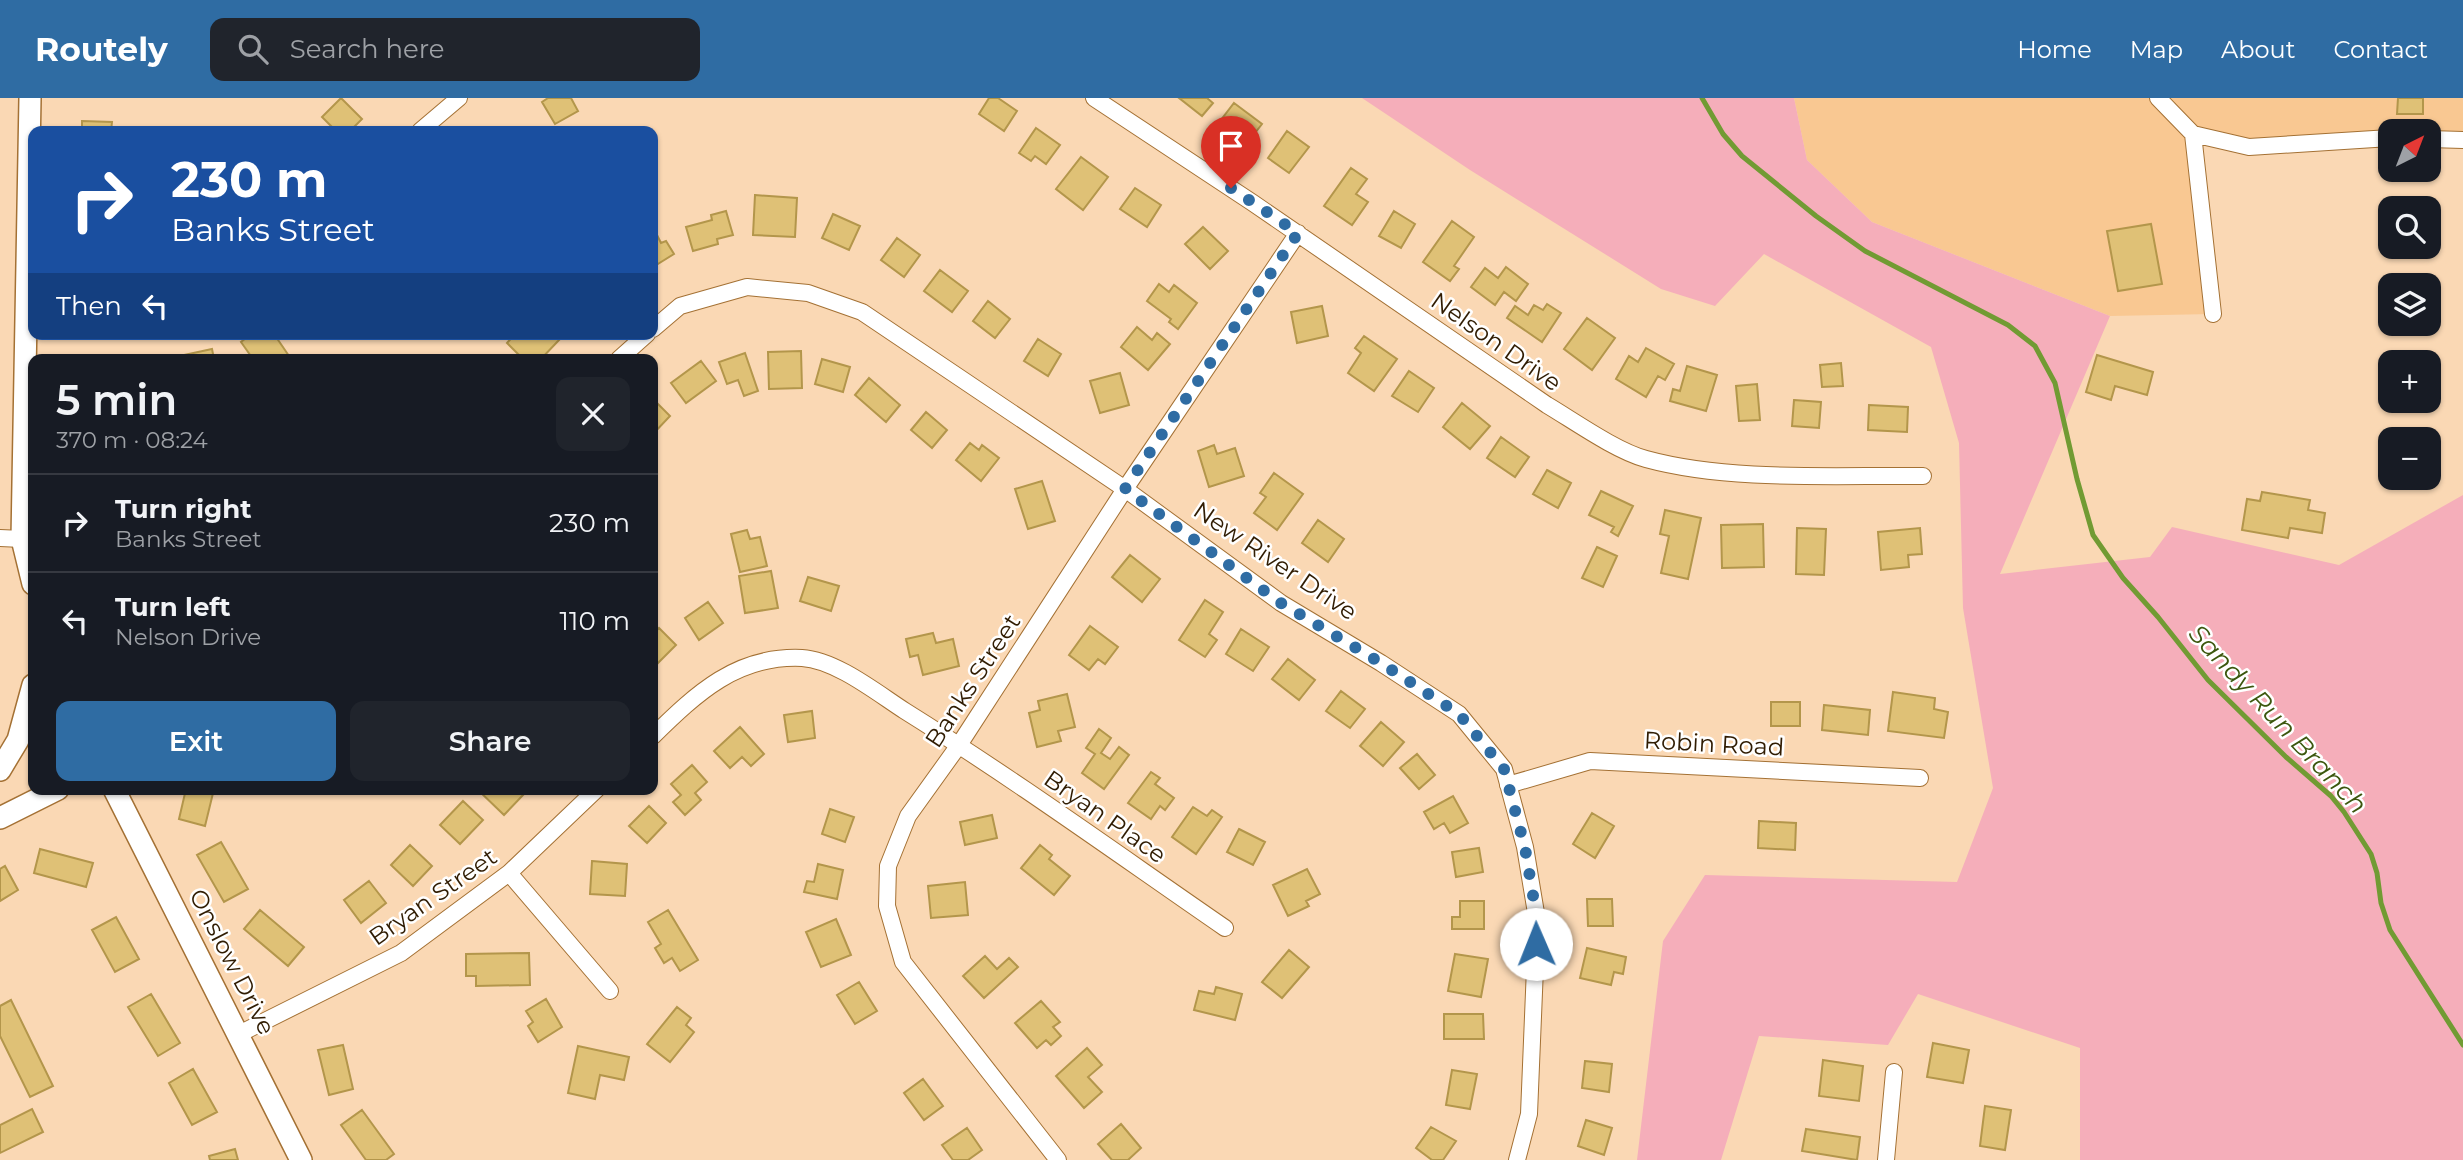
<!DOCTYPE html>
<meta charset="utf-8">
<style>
body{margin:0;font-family:Montserrat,sans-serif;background:#20242c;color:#f1f3f6;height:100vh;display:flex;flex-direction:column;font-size:26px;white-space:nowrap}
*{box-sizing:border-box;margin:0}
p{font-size:23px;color:#9ea1a6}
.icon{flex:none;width:38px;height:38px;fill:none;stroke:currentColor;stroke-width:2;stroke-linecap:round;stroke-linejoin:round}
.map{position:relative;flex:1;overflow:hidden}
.sheet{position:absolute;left:28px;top:256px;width:630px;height:441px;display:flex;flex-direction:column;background:#171b24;border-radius:14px;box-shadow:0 2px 5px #0004}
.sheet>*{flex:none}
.guide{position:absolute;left:28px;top:28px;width:630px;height:214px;border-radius:14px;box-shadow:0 2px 5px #0004;background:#1a4fa0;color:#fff;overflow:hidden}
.needle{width:46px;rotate:42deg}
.fabs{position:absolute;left:2378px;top:21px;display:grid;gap:14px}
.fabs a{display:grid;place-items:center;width:63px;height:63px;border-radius:14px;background:#171b24;box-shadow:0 2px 5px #0004;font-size:35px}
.pin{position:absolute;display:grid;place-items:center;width:60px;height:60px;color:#fff;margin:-72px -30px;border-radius:50% 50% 50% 0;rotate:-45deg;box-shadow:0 0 7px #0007}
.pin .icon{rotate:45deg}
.me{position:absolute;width:77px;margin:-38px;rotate:359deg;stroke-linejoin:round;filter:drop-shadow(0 0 5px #0008)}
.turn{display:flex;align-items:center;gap:24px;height:147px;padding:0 28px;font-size:32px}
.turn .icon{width:91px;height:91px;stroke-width:2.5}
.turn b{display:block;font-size:49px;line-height:60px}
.then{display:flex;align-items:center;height:66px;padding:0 28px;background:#0003;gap:14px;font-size:26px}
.round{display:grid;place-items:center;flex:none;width:74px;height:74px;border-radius:14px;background:#20242c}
.overview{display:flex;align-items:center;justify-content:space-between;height:119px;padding:0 28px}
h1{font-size:42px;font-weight:600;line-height:52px}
.button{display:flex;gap:14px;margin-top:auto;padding:14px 28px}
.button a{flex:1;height:80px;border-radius:14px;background:#2f6ca3;color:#fff;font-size:28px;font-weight:600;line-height:80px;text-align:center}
.button a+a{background:#20242c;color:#f1f3f6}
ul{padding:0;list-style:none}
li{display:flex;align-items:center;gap:21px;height:98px;padding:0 28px;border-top:2px solid #363941}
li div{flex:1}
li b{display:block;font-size:26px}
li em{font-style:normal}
header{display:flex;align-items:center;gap:42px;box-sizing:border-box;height:98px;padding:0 35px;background:#2f6ca3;color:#fff}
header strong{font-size:33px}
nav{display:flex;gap:38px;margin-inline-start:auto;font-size:24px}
.search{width:490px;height:63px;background:#20242c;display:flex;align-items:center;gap:18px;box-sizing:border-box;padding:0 24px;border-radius:14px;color:#9ea1a6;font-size:26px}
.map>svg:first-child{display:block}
.built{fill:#f9c892}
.green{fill:#f5aeba}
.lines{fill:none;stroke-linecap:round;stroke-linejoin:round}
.stream{stroke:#719b33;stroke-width:5}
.building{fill:#dfc176;stroke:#b3964b;stroke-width:2}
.street-casing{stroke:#a47134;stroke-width:18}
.secondary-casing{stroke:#a47134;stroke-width:24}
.street{stroke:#fff;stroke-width:16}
.secondary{stroke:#fff;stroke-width:21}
.route{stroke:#2f6ca3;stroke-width:12;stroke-dasharray:0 21.6}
.labels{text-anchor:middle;stroke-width:5;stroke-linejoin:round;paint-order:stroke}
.street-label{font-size:24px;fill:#301c02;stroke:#fff}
.water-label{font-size:26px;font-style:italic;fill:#3c570e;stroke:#fff}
</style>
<header>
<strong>Routely</strong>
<div class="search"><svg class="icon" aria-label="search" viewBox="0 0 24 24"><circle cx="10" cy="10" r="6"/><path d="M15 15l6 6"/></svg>Search here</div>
<nav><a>Home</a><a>Map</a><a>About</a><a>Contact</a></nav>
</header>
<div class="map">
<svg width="2463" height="1062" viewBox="0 0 2463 1062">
<rect width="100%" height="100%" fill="#fad8b4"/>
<!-- built -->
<path class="built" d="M1794,0h669v42l-34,-9h-39l-141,16 -56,-13 20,180 -103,2 -238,-94 -65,-62z"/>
<!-- green -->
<path class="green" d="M1362,0h432l13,62 65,62 238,94 -110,258 150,-17 22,-30 167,38 124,-70v665h-383v-112l-162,-54 -30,51 -129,-9 -38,124h-84l26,-219 42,-66 252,7 36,-94 -30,-180 -4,-165 -28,-96 -167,-93 -49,52 -54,-17 -191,-119z"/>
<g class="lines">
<!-- stream -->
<path class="stream" d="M1702,0l21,36 19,22 74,60 49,35 143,74 27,21 20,37 22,96 16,56 30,43 35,39 50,63 78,77 45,39 13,16 27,42 6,19 4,30 9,27 73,115"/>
</g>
<!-- building -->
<path class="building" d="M341,0l21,21 -12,12h-21l4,-3 -11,-11z
M548,0h23l7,13 -23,13 -13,-22z
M989,0h9l19,13 -13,20 -25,-17z
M1179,0h28l6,5 -11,13z
M2398,0h25v16h-26z
M1234,5l28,21 -18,23 -27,-22z
M82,23l30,1 -1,9h-29z
M1036,30l24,17 -14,19 -11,-8 -4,5 -12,-8z
M1287,33l22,16 -20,26 -21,-15z
M1081,59l27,20 -25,33 -27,-21z
M1351,70l16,11 -11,15 12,8 -16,23 -28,-19z
M1135,90l26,17 -14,22 -27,-18z
M755,97l42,3 -2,39 -42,-2z
M726,113l7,24 -16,4 1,5 -25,7 -7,-24 26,-7 -1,-5z
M1394,113l21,13 -14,24 -22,-12z
M833,116l27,12 -11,24 -27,-12z
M1452,123l22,16 -20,29 5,3 -9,12 -27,-19z
M2151,126l11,60 -44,7 -11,-60z
M1203,129l25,24 -18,18 -25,-25z
M657,137l4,8 5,-2 8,13 -21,13v-29z
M897,140l23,17 -16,22 -23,-17z
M1506,169l22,17 -12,17 -12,-9 -9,13 -24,-18 14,-19 13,10z
M940,172l28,21 -16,21 -28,-21z
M1159,186l10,8 5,-7 23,18 -19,26 -9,-7 2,-3 -24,-18z
M988,203l22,18 -15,19 -22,-17z
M1547,206l14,9 -19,29 -35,-24 8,-12 13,9 6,-10 9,5z
M1322,208l6,30 -31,7 -6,-31z
M1587,220l28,20 -23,32 -28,-21z
M1137,229l15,13 5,-7 13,11 -22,26 -27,-23z
M251,236h23l15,22 -4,3h-32l-12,-17z
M515,236h37l7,6 -18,19h-18l-16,-16z
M1364,238l33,23 -23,32 -26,-18 13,-20 -6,-5z
M1038,241l23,15 -13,22 -24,-15z
M1646,250l28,16 -9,16 -7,-4 -12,21 -30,-18 13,-23 9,6z
M212,251l2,10h-29l-1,-4z
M801,253l1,37 -33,1 -1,-37z
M745,255l13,38 -14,5 -6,-16 -11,4 -8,-22z
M2097,257l56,17 -6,23 -32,-9 -4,14 -25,-8z
M822,261l28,8 -7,25 -28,-8z
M701,263l15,20 -30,22 -15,-20z
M1841,265l2,23 -21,1 -2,-22z
M1687,268l30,9 -11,36 -36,-10 3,-12 7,2z
M1409,273l25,17 -16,24 -26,-16z
M1120,275l9,32 -29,8 -10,-32z
M869,280l31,27 -14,17 -31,-27z
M1757,286l3,36 -21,1 -3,-35z
M654,302l16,16 -17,18v-33z
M1794,302l27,2 -2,26 -27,-2z
M1462,305l28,23 -20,23 -27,-22z
M1869,307l39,2 -1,25 -39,-2z
M926,314l21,18 -15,18 -21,-18z
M1501,339l28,20 -14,20 -28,-19z
M970,345l9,7 3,-5 17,13 -18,23 -25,-21z
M1214,347l3,9 18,-6 9,28 -35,11 -11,-36z
M1547,372l24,13 -13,25 -25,-14z
M1274,375l29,21 -26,36 -23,-17 12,-16 -6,-4z
M1042,383l13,40 -27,8 -13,-40z
M1601,393l32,15 -15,30 -7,-4 3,-5 -25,-12z
M2262,394l48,8 -2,10 17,3 -3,20 -32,-5 -2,10 -46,-8 5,-31 13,2z
M1665,412l36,8 -13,61 -27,-6 8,-37 -9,-2z
M1318,422l26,19 -16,23 -26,-19z
M1763,426l1,43 -42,1 -1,-43z
M1797,430l29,1 -2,46 -28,-1z
M1920,430l2,26 -14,1 1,12 -28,3 -3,-38z
M747,432l3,9 10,-2 7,29 -27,6 -9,-38z
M1597,449l20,9 -14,31 -21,-9z
M1130,457l30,24 -18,23 -30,-25z
M771,473l7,37 -33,5 -6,-37z
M808,479l31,9 -8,25 -31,-10z
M1205,502l18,12 -14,22 8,6 -12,17 -26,-17z
M708,504l15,21 -24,17 -14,-22z
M1090,528l28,21 -13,17 -7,-5 -9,11 -20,-15z
M659,530l17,17 -23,23v-34z
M1241,531l28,18 -16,24 -27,-17z
M933,535l3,10 17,-4 6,27 -36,9 -5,-20 -8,2 -4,-18z
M1288,561l27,21 -16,20 -27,-21z
M1341,593l24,18 -15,19 -24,-17z
M1893,594l42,6 -1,11 14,3 -4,26 -56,-7z
M1067,596l8,33 -17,4 3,10 -24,6 -8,-34 11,-3 -2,-9z
M1771,604h29v24h-29z
M1824,607l46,5 -2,25 -46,-5z
M812,613l3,27 -27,4 -4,-27z
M1381,624l23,20 -21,24 -23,-20z
M740,629l24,27 -13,12 -9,-9 -12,11 -16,-17z
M1099,631l12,9 -10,15 9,6 9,-12 10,8 -25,34 -22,-16 13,-19 -9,-6z
M1417,656l18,21 -16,14 -19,-21z
M692,667l15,17 -12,11 6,7 -16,15 -12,-13 8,-7 -10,-11z
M1151,674l9,6 -5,6 19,14 -9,12 -5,-4 -9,13 -23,-16z
M186,691h28l-9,37 -26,-7z
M477,691h42l5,5 -20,21z
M1453,698l15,27 -18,10 -6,-10 -10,6 -10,-17z
M463,703l20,19 -23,24 -20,-19z
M649,708l17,17 -19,20 -18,-17z
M1193,709l14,9 5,-6 10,7 -26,37 -24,-17z
M830,711l24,8 -9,25 -23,-8z
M1592,715l22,13 -19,32 -22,-14z
M992,717l5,23 -32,7 -5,-23z
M1759,723l37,2 -1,27 -37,-2z
M1239,731l26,13 -12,23 -26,-13z
M221,744l27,47 -24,13 -27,-47z
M410,747l22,21 -19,20 -22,-21z
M1040,747l12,10 -3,4 21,17 -16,19 -33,-27z
M1479,750l4,24 -27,5 -4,-25z
M40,751l53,14 -7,24 -52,-14z
M592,763l35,3 -2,32 -35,-2z
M818,766l25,6 -6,29 -33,-7 3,-11 7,1z
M5,768l13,24 -18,11v-32z
M1307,771l13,25 -14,7 3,5 -21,10 -15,-31z
M369,783l17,22 -25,20 -17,-23z
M965,784l3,33 -37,3 -3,-32z
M1587,801h25l1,27h-25z
M1460,803h24v28h-32v-12h8z
M260,812l44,37 -16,19 -44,-37z
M668,812l30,50 -18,11 -8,-13 -8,5 -9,-15 6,-4 -13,-22z
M116,819l23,42 -24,13 -23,-42z
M836,821l15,36 -30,12 -15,-35z
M1587,850l39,9 -3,17 -9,-2 -3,13 -31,-7z
M1289,852l20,17 -27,31 -20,-16z
M529,855l1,32 -54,1v-10h-10v-22z
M1455,856l33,5 -7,38 -33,-6z
M985,858l12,13 12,-11 9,9 -34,31 -21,-22z
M859,884l18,29 -22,13 -18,-29z
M1216,889l26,7 -7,26 -41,-10 5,-19 15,3z
M151,896l29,49 -22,13 -30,-49z
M546,901l16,28 -24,15 -10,-16 5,-4 -7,-11z
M11,902l42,86 -23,11 -30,-61v-30z
M1041,903l19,21 -7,5 8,9 -10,9 -5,-5 -9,8 -22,-25z
M677,909l14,11 -5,7 8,7 -24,30 -23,-18z
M1444,916h39l1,25h-40z
M1933,945l36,7 -6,33 -36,-6z
M343,947l10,44 -24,6 -11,-45z
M578,948l51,11 -5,23 -24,-5 -5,24 -27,-6z
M1087,950l15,17 -14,12 14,15 -18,16 -28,-32z
M1823,962l40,6 -4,35 -40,-5z
M1585,963l27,3 -3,28 -27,-4z
M193,971l24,43 -25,13 -23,-42z
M1452,972l25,4 -7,35 -24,-4z
M923,981l20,27 -19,14 -20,-27z
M1985,1008l26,4 -6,40 -25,-4z
M32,1011l11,23 -43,21v-28z
M362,1012l32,44 -8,6h-20l-25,-35z
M1586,1022l26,8 -8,27 -26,-9z
M1121,1026l20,24 -13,12h-16l-14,-16z
M1431,1029l25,14 -13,19h-11l-16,-12z
M967,1030l15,22 -14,10h-15l-11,-15z
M1806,1031l54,8 -3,23 -55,-9z
M235,1051l3,11h-28l-1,-4z"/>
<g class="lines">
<!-- street casing -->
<g class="street-casing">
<path id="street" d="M1094,0l159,105 294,202c27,16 69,46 99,54 84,23 190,16 277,17
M2158,0l35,36 20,180
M420,33l39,-33
M2193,36l56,13 141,-9
M2429,41l34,1
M653,231l27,-23 67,-19 61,6 54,19 263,177 156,114 100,60 78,51 45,55 21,78 12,72 -8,195 -12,46
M619,261l28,-25
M0,440l22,1
M653,638c44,-43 84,-81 149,-78 34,2 75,35 103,53 109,68 214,144 320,217
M1508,687l82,-24 330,17
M509,775l101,118
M239,936l162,-81 108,-80 88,-84
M1058,1062l-155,-198 -16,-56 1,-40 20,-50 51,-71 166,-256 173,-256
M1886,1062l8,-88"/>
</g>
<!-- secondary casing -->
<g class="secondary-casing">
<path id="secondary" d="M30,0l-8,441 11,45
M0,672l18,-30 15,-55
M114,691l187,371
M0,720l58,-29"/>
</g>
<!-- street -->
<use href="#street" class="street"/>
<!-- secondary -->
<use href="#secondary" class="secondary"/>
</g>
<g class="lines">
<!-- route -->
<path class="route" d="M1231,90l67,45 -173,256 156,114 100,60 78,51 45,55 21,79 12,71 -1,25"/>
</g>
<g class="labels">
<!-- street labels -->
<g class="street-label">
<text transform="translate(1496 244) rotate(35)" y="8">Nelson Drive</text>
<text transform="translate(1275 463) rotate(34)" y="8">New River Drive</text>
<text transform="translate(973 583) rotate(-57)" y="8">Banks Street</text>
<text transform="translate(1714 646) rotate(3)" y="8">Robin Road</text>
<text transform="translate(1105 719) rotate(35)" y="8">Bryan Place</text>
<text transform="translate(433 799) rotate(-35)" y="8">Bryan Street</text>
<text transform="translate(232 864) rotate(63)" y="8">Onslow Drive</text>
</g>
<!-- water labels -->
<g class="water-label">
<text transform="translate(2278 621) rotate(47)" y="9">Sandy Run Branch</text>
</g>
</g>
</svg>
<div class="fabs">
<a><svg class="needle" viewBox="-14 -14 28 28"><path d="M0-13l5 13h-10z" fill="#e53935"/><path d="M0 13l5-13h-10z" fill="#9ea1a6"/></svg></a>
<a><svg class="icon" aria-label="search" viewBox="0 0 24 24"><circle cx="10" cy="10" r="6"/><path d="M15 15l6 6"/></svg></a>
<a><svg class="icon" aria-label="layers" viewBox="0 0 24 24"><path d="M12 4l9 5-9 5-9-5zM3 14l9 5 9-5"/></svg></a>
<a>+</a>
<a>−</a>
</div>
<div class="pin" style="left:1231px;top:90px;background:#d93025"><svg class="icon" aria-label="arrive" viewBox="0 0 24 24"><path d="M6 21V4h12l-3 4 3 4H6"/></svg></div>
<svg class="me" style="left:1536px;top:846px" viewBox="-20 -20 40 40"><circle r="19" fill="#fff"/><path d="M0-13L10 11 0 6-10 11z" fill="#2f6ca3"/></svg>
<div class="guide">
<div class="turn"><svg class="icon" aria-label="right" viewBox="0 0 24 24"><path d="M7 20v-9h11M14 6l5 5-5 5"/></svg><div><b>230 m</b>Banks Street</div></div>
<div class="then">Then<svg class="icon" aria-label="left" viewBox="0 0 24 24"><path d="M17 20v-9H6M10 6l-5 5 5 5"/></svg></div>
</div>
<section class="sheet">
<div class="overview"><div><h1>5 min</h1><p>370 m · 08:24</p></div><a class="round"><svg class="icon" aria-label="close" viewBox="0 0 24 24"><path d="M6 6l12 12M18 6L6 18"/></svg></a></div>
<ul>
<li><svg class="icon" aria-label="right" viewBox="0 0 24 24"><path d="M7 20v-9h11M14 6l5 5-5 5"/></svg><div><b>Turn right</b><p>Banks Street</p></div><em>230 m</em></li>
<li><svg class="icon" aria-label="left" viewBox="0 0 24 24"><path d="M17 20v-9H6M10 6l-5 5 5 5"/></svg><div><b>Turn left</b><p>Nelson Drive</p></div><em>110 m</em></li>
</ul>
<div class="button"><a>Exit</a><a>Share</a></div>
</section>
</div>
